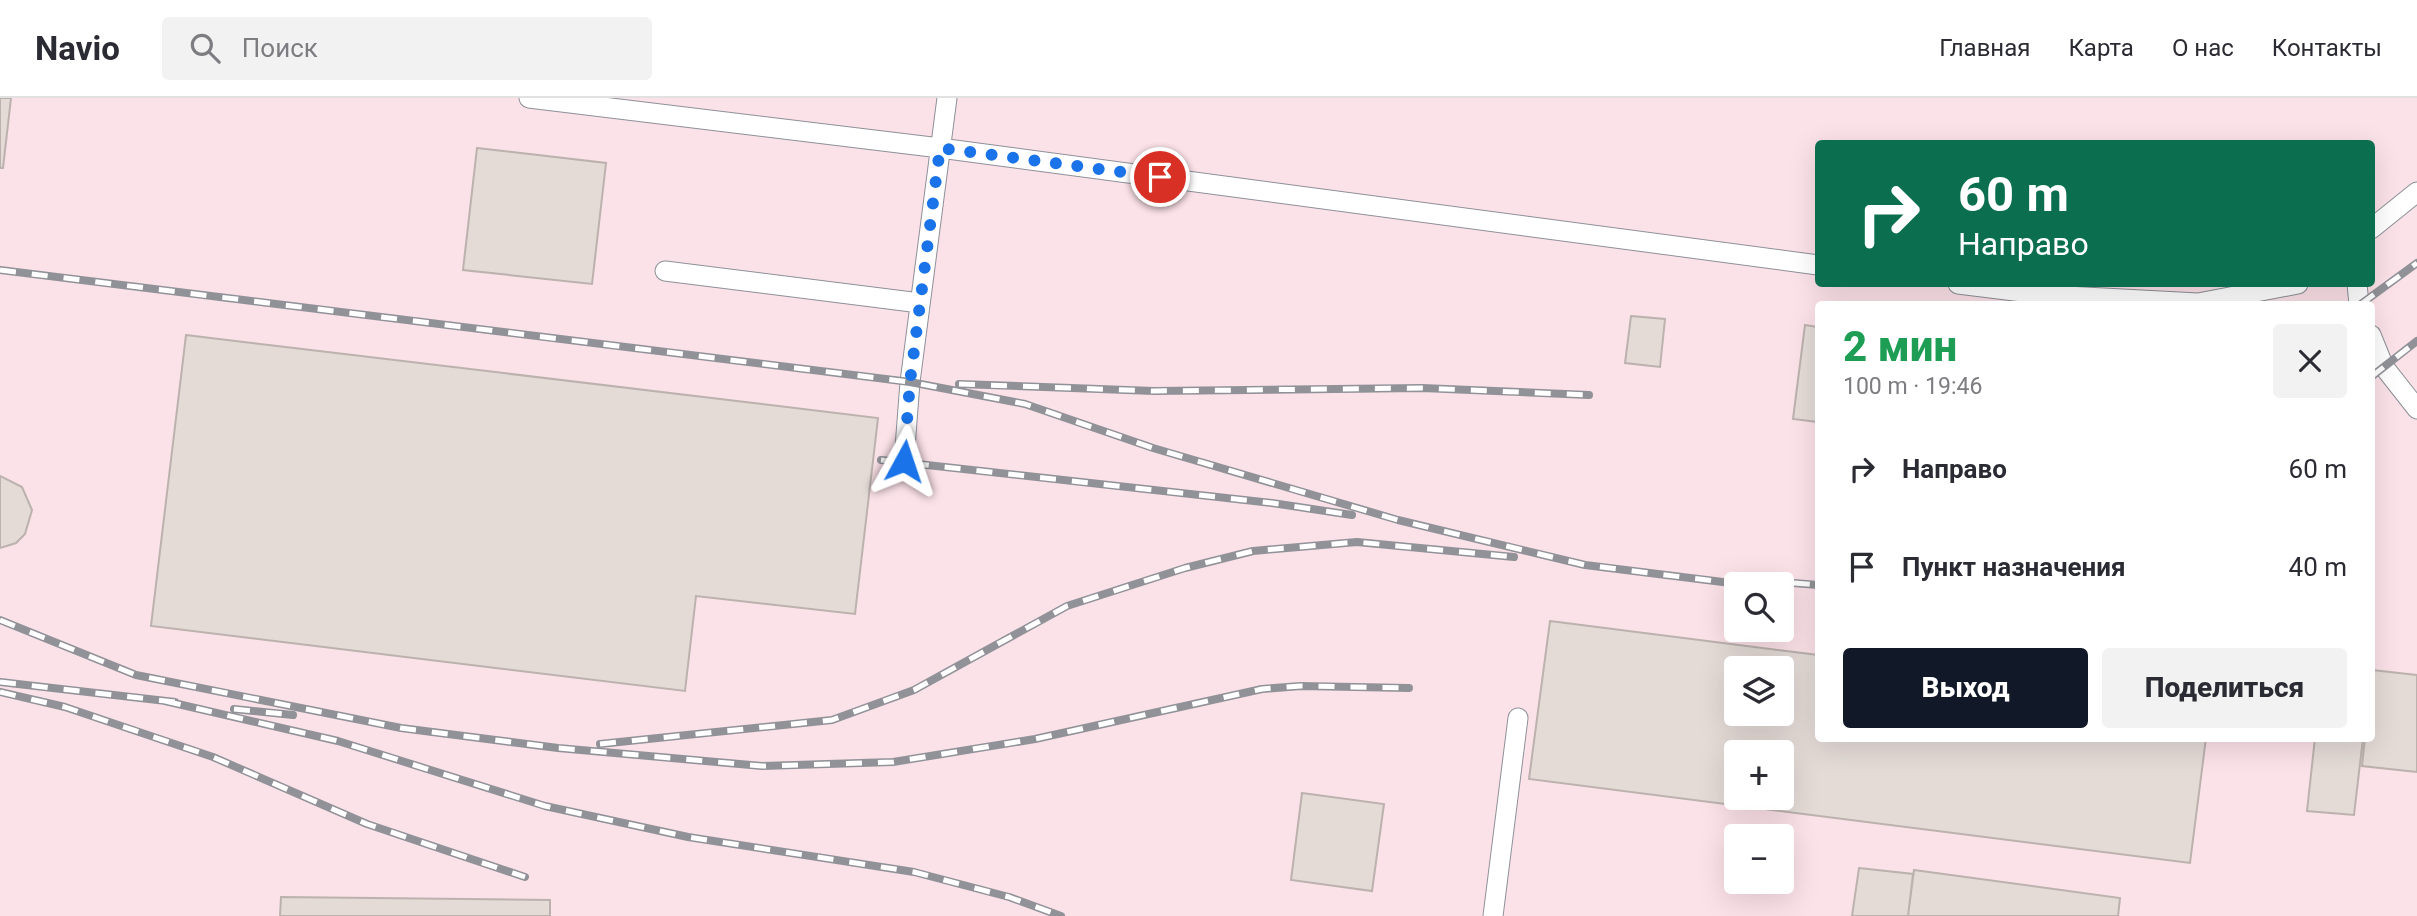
<!DOCTYPE html>
<html lang="ru">
<meta charset="utf-8">
<style>
body{margin:0;font-family:Roboto,sans-serif;background:#f2f2f3;color:#2b2b33;height:100vh;display:flex;flex-direction:column;font-size:26px;white-space:nowrap}
*{box-sizing:border-box;margin:0}
p{font-size:23px;color:#7c7c81}
.icon{flex:none;width:38px;height:38px;fill:none;stroke:currentColor;stroke-width:2;stroke-linecap:round;stroke-linejoin:round}
.map{position:relative;flex:1;overflow:hidden}
.sheet{position:absolute;left:1815px;top:203px;width:560px;height:441px;display:flex;flex-direction:column;background:#fff;border-radius:7px;box-shadow:0 7px 28px #0002}
.sheet>*{flex:none}
.top-card{position:absolute;left:1815px;top:42px;width:560px;height:147px;border-radius:7px;box-shadow:0 7px 28px #0002;background:#0b6e4f;color:#fff;overflow:hidden}
.controls{position:absolute;left:1724px;top:474px;display:grid;gap:14px}
.controls a{display:grid;place-items:center;width:70px;height:70px;border-radius:7px;background:#fff;box-shadow:0 7px 28px #0002;font-size:35px}
.pin{position:absolute;display:grid;place-items:center;width:60px;height:60px;color:#fff;margin:-30px;border:4px solid #fff;border-radius:50%;box-shadow:0 2px 7px #0007}
.me{position:absolute;width:77px;margin:-38px;rotate:5deg;stroke-linejoin:round;filter:drop-shadow(0 0 5px #0008)}
.turn{display:flex;align-items:center;gap:24px;height:147px;padding:0 28px;font-size:32px}
.turn .icon{width:91px;height:91px;stroke-width:2.5}
.turn b{display:block;font-size:49px;line-height:60px}
.round{display:grid;place-items:center;flex:none;width:74px;height:74px;border-radius:7px;background:#f2f2f3}
.headline{display:flex;align-items:center;justify-content:space-between;height:119px;padding:0 28px}
h1{font-size:42px;font-weight:800;line-height:52px;color:#1e9e55}
.action{display:flex;gap:14px;margin-top:auto;padding:14px 28px}
.action a{flex:1;height:80px;border-radius:7px;background:#111827;color:#fff;font-size:28px;font-weight:800;line-height:80px;text-align:center}
.action a+a{background:#f2f2f3;color:#2b2b33}
ul{padding:0;list-style:none}
li{display:flex;align-items:center;gap:21px;height:98px;padding:0 28px}
li div{flex:1}
li b{display:block;font-size:26px}
li em{font-style:normal}
header{display:flex;align-items:center;gap:42px;box-sizing:border-box;height:98px;padding:0 35px;background:#fff;border-bottom:2px solid #e1e1e2}
header strong{font-size:33px}
nav{display:flex;gap:38px;margin-inline-start:auto;font-size:24px}
.search{width:490px;height:63px;background:#f2f2f3;display:flex;align-items:center;gap:18px;box-sizing:border-box;padding:0 24px;border-radius:7px;color:#7c7c81;font-size:26px}
.map>svg:first-child{display:block}
.industrial{fill:#fbe1e8;fill-rule:evenodd}
.building{fill:#e4dbd7;stroke:#bbb2ae;stroke-width:2;fill-rule:evenodd}
.lines{fill:none;stroke-linecap:round;stroke-linejoin:round}
.lane-casing{stroke:#8e9098;stroke-width:21}
.lane{stroke:#fff;stroke-width:19}
.rail-casing{stroke:#909298;stroke-width:8}
.rail{stroke:#fff;stroke-width:5;stroke-dasharray:16;stroke-linecap:butt}
.route{stroke:#1a73e8;stroke-width:12;stroke-dasharray:0 21.6}
</style>
<header>
<strong>Navio</strong>
<div class="search"><svg class="icon" aria-label="search" viewBox="0 0 24 24"><circle cx="10" cy="10" r="6"/><path d="M15 15l6 6"/></svg>Поиск</div>
<nav><a>Главная</a><a>Карта</a><a>О нас</a><a>Контакты</a></nav>
</header>
<div class="map">
<svg width="2417" height="818" viewBox="0 0 2417 818">
<rect width="100%" height="100%" fill="#f0f3fc"/>
<!-- industrial -->
<path class="industrial" d="M0,0h2417v818h-2417zM1818,46h553v140h-553zM1818,206h553v434h-553zM1736,486h46v46h-46zM1736,570h46v46h-46zM1736,654h46v46h-46zM1736,738h46v46h-46z"/>
<!-- building -->
<path class="building" d="M0,0h11l-8,70h-3z
M477,50l129,15 -14,121 -129,-14z
M1631,218l34,3 -5,48 -35,-4z
M1805,227l13,2v95l-25,-3z
M186,237l692,83 -23,196 -159,-18 -11,95 -534,-65z
M0,378l22,11 10,23 -7,24 -9,9 -16,5z
M1550,523l268,34v83h388l-16,125 -661,-84zM1736,570h46v46h-46zM1736,654h46v46h-46z
M2372,572l45,5v97l-55,-6 3,-28h6z
M2315,640h48l-9,77 -47,-4z
M1302,695l82,11 -12,87 -81,-11z
M1859,770l54,6 -5,42h-56z
M1914,772l206,28 -2,18h-210z
M281,799l269,3v16h-270z"/>
<g class="lines">
<!-- lane casing -->
<g class="lane-casing">
<path id="lane" d="M529,0l411,50 878,117
M2371,131l46,-37
M665,173l255,32
M1958,186l89,11 151,8 100,-19
M2357,186l2,20
M2371,237l13,32 33,42
M904,363l6,-79 37,-284
M1493,818l25,-198"/>
</g>
<!-- lane -->
<use href="#lane" class="lane"/>
<!-- rail casing -->
<g class="rail-casing">
<path id="rail" d="M0,172l910,112 115,22 128,44 245,72 187,45 154,19
M2361,206l56,-41
M2371,279l46,-36
M959,286l195,7 268,-3 167,7
M881,362l391,43 80,12
M1730,480l88,7
M0,522l136,55 265,53 157,20 204,18 131,-4 142,-23 227,-50 39,-3 108,2
M0,584l175,20
M0,594l65,15 148,50 154,67 158,53
M165,603l173,40 207,65 143,31 226,35 95,25 52,19
M234,611l59,6
M600,646l232,-24 82,-30 153,-84 118,-38 68,-17 104,-9 157,15"/>
</g>
<!-- rail -->
<use href="#rail" class="rail"/>
</g>
<g class="lines">
<!-- route -->
<path class="route" d="M904,363l6,-79 30,-234 220,29"/>
</g>
</svg>
<div class="controls">
<a><svg class="icon" aria-label="search" viewBox="0 0 24 24"><circle cx="10" cy="10" r="6"/><path d="M15 15l6 6"/></svg></a>
<a><svg class="icon" aria-label="layers" viewBox="0 0 24 24"><path d="M12 4l9 5-9 5-9-5zM3 14l9 5 9-5"/></svg></a>
<a>+</a>
<a>−</a>
</div>
<div class="pin" style="left:1160px;top:79px;background:#d93025"><svg class="icon" aria-label="arrive" viewBox="0 0 24 24"><path d="M6 21V4h12l-3 4 3 4H6"/></svg></div>
<svg class="me" style="left:904px;top:363px" viewBox="-20 -20 40 40"><path d="M0-17L14 15 0 8-14 15z" fill="#1a73e8" stroke="#fff" stroke-width="4"/></svg>
<div class="top-card">
<div class="turn"><svg class="icon" aria-label="right" viewBox="0 0 24 24"><path d="M7 20v-9h11M14 6l5 5-5 5"/></svg><div><b>60 m</b>Направо</div></div>
</div>
<section class="sheet">
<div class="headline"><div><h1>2 мин</h1><p>100 m · 19:46</p></div><a class="round"><svg class="icon" aria-label="close" viewBox="0 0 24 24"><path d="M6 6l12 12M18 6L6 18"/></svg></a></div>
<ul>
<li><svg class="icon" aria-label="right" viewBox="0 0 24 24"><path d="M7 20v-9h11M14 6l5 5-5 5"/></svg><div><b>Направо</b></div><em>60 m</em></li>
<li><svg class="icon" aria-label="arrive" viewBox="0 0 24 24"><path d="M6 21V4h12l-3 4 3 4H6"/></svg><div><b>Пункт назначения</b></div><em>40 m</em></li>
</ul>
<div class="action"><a>Выход</a><a>Поделиться</a></div>
</section>
</div>
